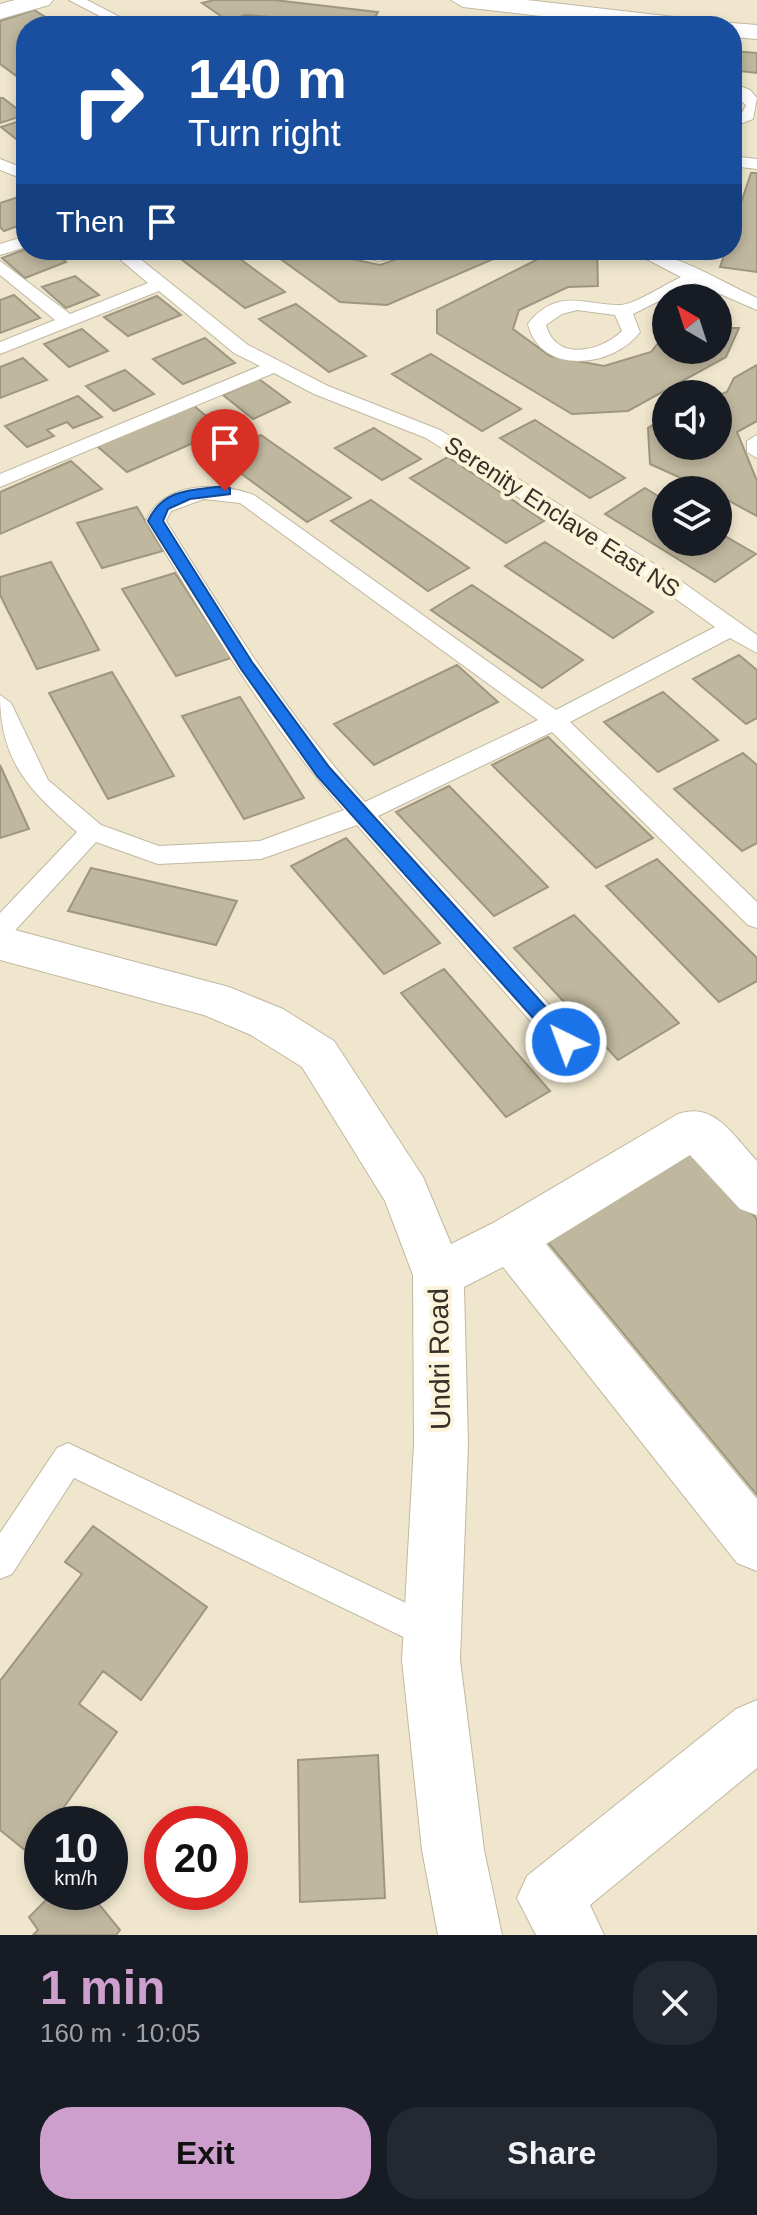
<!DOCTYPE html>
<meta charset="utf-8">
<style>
body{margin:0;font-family:Helvetica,sans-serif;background:#242831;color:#f1f3f6;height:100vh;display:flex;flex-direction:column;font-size:30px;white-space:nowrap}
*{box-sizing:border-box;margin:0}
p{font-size:26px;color:#9ea1a6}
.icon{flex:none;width:44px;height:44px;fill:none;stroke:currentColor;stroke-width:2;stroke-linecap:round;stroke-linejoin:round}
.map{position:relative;height:1935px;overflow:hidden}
.side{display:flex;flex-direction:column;background:#171b24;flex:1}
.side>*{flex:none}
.hud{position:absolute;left:16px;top:16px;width:726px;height:244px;border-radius:32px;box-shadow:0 4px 12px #0003;background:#1a4fa0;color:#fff;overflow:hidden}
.needle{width:52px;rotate:321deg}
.fabs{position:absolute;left:652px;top:284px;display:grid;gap:16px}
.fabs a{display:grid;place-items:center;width:80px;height:80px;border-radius:50%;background:#171b24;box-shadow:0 4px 12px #0003;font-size:40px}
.speed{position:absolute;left:24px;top:1806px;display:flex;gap:16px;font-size:40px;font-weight:700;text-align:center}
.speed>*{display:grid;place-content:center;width:104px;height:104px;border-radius:50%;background:#171b24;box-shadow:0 4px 12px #0003;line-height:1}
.speed small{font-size:20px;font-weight:400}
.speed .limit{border:12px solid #d22;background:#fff;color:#111}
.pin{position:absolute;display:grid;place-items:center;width:68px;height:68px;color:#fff;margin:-82px -34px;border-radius:50% 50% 50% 0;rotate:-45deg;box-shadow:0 0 8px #0007}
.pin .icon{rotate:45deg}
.me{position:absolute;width:88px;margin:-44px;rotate:318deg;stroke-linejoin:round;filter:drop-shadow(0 0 6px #0008)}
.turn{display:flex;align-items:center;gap:28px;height:168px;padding:0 40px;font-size:36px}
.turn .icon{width:104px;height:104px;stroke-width:2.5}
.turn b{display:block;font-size:56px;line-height:68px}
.then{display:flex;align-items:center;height:76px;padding:0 40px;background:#0003;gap:16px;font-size:30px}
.round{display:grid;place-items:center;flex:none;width:84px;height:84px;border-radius:32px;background:#242831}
.summary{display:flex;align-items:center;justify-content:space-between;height:136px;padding:0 40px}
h1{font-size:48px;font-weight:600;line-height:60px;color:#cd9fcd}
.cta{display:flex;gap:16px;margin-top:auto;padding:16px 40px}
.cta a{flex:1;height:92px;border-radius:32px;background:#cd9fcd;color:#111;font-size:32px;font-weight:600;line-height:92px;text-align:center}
.cta a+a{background:#242831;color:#f1f3f6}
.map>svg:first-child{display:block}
.building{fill:#bfb79e;stroke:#9e967f;stroke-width:2}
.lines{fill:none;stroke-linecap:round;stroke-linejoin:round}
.lane-casing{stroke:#c0b8a0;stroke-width:2}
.street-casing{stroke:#c0b8a0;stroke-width:2}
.lane{fill:#fff;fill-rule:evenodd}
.street{fill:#fff;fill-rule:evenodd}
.route{fill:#1a73e8;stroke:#114b97;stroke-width:2}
.labels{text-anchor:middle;stroke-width:8;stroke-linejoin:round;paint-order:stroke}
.far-street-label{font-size:24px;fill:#353128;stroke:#fcf4da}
.street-label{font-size:28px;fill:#353128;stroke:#fcf4da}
</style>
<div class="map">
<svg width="757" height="1935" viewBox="0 0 757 1935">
<rect width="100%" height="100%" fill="#efe6cd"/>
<!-- building -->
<path class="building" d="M214,0h60l104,12 -8,14h-72l13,-6 -66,-5 -17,6 -26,-18z
M34,10l25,15 -33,1v57l-26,-19v-43z
M433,18l63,8h-90z
M732,51l25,2v20l-25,-3z
M0,98h3l22,17 -25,8z
M26,119v28l-25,-20z
M751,173h6v99l-37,-5 6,-17h6v-20z
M24,195l2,28 -22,8 -4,-4v-24z
M26,249l25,1 15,12 -41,16 -23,-20z
M206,250h22l57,42 -40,16 -64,-49z
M268,250h63l7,6 42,9 42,-15h92l-127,55 -47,-3z
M597,250l1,36 -30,1 -49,23 -6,19 37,27 54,10 47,-14 15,-19v17h52v-22h21l-13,29 -98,54 -56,3 -135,-81v-23l117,-59z
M75,276l24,19 -33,13 -24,-21z
M14,295l26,23 -40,15v-33z
M157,296l24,19 -53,21 -24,-19z
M296,304l70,52 -37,16 -70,-53z
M82,329l26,22 -39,16 -25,-23z
M205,338l30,25 -52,21 -30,-25z
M431,354l90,55 -39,22 -90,-57z
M23,358l24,22 -47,18v-31z
M757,365v56l-20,11 20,49v35l-39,-21v-5h-11l-57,-26 -2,-36 18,-12v30h52v-51l9,-3 7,-14z
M125,370l29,24 -40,17 -28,-25z
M259,379l31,23 -37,17 -30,-24z
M78,396l24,21 -29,11 -6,-6 -20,8 7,6 -27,11 -22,-21z
M193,405l30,25 -96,42 -30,-26z
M535,420l90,58 -35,20 -90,-60z
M374,428l47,31 -39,21 -47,-32z
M261,435l90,63 -44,24 -90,-66z
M448,457l96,64 -38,22 -96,-65z
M71,461l31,28 -102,45v-42z
M645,488l21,13v41h52v-10l38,22 -41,28 -110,-68z
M371,500l98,68 -41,23 -97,-70z
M137,507l26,44 -61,17 -25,-45z
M545,542l108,70 -40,26 -108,-72z
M51,562l48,88 -62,19 -37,-74v-18z
M175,573l56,85 -55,18 -54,-87z
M472,585l111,75 -41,28 -111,-78z
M739,655l18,15v48l-11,6 -53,-45z
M457,665l41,37 -124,63 -40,-41z
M112,672l62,104 -66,23 -59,-106z
M663,692l55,48 -60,32 -54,-50z
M240,697l64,101 -60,21 -62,-103z
M548,737l105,101 -57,30 -104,-103z
M743,753l14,12v78l-15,8 -68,-62z
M0,765l29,64 -29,9z
M449,786l99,101 -54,29 -98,-104z
M346,838l94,105 -56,31 -93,-108z
M657,859l100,99v23l-38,21 -113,-116z
M91,868l146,33 -21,44 -148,-34z
M574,915l105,108 -61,37 -104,-112z
M444,969l106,122 -44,26 -105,-124z
M687,1144l70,75v276l-216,-261z
M93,1526l114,81 -66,93 -38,-29 -24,33 38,28 -65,92h-10v15l-11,16 -31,-25v-149l82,-107 -17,-12z
M378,1755l7,143 -85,4 -2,-142z
M54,1892h35l31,38 -4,5h-83l5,-5 -9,-13z"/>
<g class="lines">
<!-- lane casing -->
<g class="lane-casing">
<path id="lane" d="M69,0h18l50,26h-18z
M732,83l18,7 7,8 -4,21 -21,8v-10l10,-4 4,-8 -14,-12z
M732,156l25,3v10l-25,-3z
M0,159l26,10v11l-26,-10z
M26,236v11l-26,8v-11z
M109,250h20l119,95 80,41 112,44 238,149 79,56v18l-27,-15 -160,84 187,180v26l-9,-3 -196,-193 -174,84 198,218 3,8 -3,8 -10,3 -10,-3 -199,-225 -96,34 -103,5 -62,-22 -87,95 -9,3v-27l77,-81c-47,-41 -77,-70 -77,-137l11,8 37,77 53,45 58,21 101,-5 84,-31c-78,-88 -137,-189 -198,-289 17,-40 72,-39 108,-26l302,215 159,-83 -53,-38 -236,-151 -112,-44 -40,-21 -274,114v-13l260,-108 -26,-13 -75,-62 -159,63v-12l55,-22 -55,-45v-14l70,53 78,-31zM204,499l36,4 298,217 -173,82c-78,-86 -138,-184 -199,-281l5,-10z
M342,250h76l-3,4 -37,7z
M629,250c44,0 88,30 128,48v12l-62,-27 -62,31 7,18c-27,36 -100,44 -112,-8 29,-37 56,-19 91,-19 13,1 49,-22 62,-28zM577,310l38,5 7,16c-22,21 -66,31 -76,-6l16,-11z
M757,435v23l-10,-6v-11z
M68,1443l376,178 5,12 -5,12 -12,5 -12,-5 -346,-167 -62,96 -12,5v-46l57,-85z"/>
</g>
<!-- street casing -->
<g class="street-casing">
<path id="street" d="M15,0h38l-4,5 -49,14v-15z
M451,0h76l165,19 12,7h-76l-165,-19z
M732,23l25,2v14l-25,-2v-11h-10z
M0,926l229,61 54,22 51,32 89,136 28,67 42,-21 185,-109c37,-13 56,23 79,47v54l-17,-6 -50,-54 -144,89 211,255v72l-20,-8 -234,-296 -39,20 4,157 -8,216 24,190 18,85h-64l-16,-85 -20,-190 12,-216 -1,-169 -28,-74 -83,-134 -51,-32 -47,-20 -204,-55z
M757,1700v68l-167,137 14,30h-68l-19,-37 10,-22 209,-167z"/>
</g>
<!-- lane -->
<use href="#lane" class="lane"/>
<!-- street -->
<use href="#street" class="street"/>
</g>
<!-- route -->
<path class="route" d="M225,486l5,2v6l-40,5 -22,10 -5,12 89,141 77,105 243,269v11h-13l-242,-271 -76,-107 -93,-148c15,-33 45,-31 77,-35z"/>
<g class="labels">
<!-- far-street labels -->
<g class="far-street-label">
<text transform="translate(562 517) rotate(33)" y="8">Serenity Enclave East NS</text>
</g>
<!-- street labels -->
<g class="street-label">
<text transform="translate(439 1359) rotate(-91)" y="10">Undri Road</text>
</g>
</g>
</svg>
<div class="fabs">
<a><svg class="needle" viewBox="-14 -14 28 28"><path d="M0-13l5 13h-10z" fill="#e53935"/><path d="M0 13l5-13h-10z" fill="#9ea1a6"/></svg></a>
<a><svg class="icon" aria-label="sound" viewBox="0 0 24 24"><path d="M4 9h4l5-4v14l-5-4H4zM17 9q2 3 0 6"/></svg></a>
<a><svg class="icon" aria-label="layers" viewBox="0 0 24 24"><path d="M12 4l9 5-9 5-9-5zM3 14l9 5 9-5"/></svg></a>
</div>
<div class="speed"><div>10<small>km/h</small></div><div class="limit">20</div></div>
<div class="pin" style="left:225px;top:491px;background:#d93025"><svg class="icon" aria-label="arrive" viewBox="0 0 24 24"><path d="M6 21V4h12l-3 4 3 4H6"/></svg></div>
<svg class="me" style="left:566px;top:1042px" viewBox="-20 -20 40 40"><circle r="17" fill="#1a73e8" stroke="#fff" stroke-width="3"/><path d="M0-11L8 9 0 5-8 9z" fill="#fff"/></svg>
<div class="hud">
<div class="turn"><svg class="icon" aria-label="right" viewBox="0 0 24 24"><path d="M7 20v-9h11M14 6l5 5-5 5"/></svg><div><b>140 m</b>Turn right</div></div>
<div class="then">Then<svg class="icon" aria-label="arrive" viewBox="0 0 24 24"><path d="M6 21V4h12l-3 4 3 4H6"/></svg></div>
</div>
</div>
<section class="side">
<div class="summary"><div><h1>1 min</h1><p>160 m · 10:05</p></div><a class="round"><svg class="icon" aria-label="close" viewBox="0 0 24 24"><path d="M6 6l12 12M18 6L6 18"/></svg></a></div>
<div class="cta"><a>Exit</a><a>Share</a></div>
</section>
